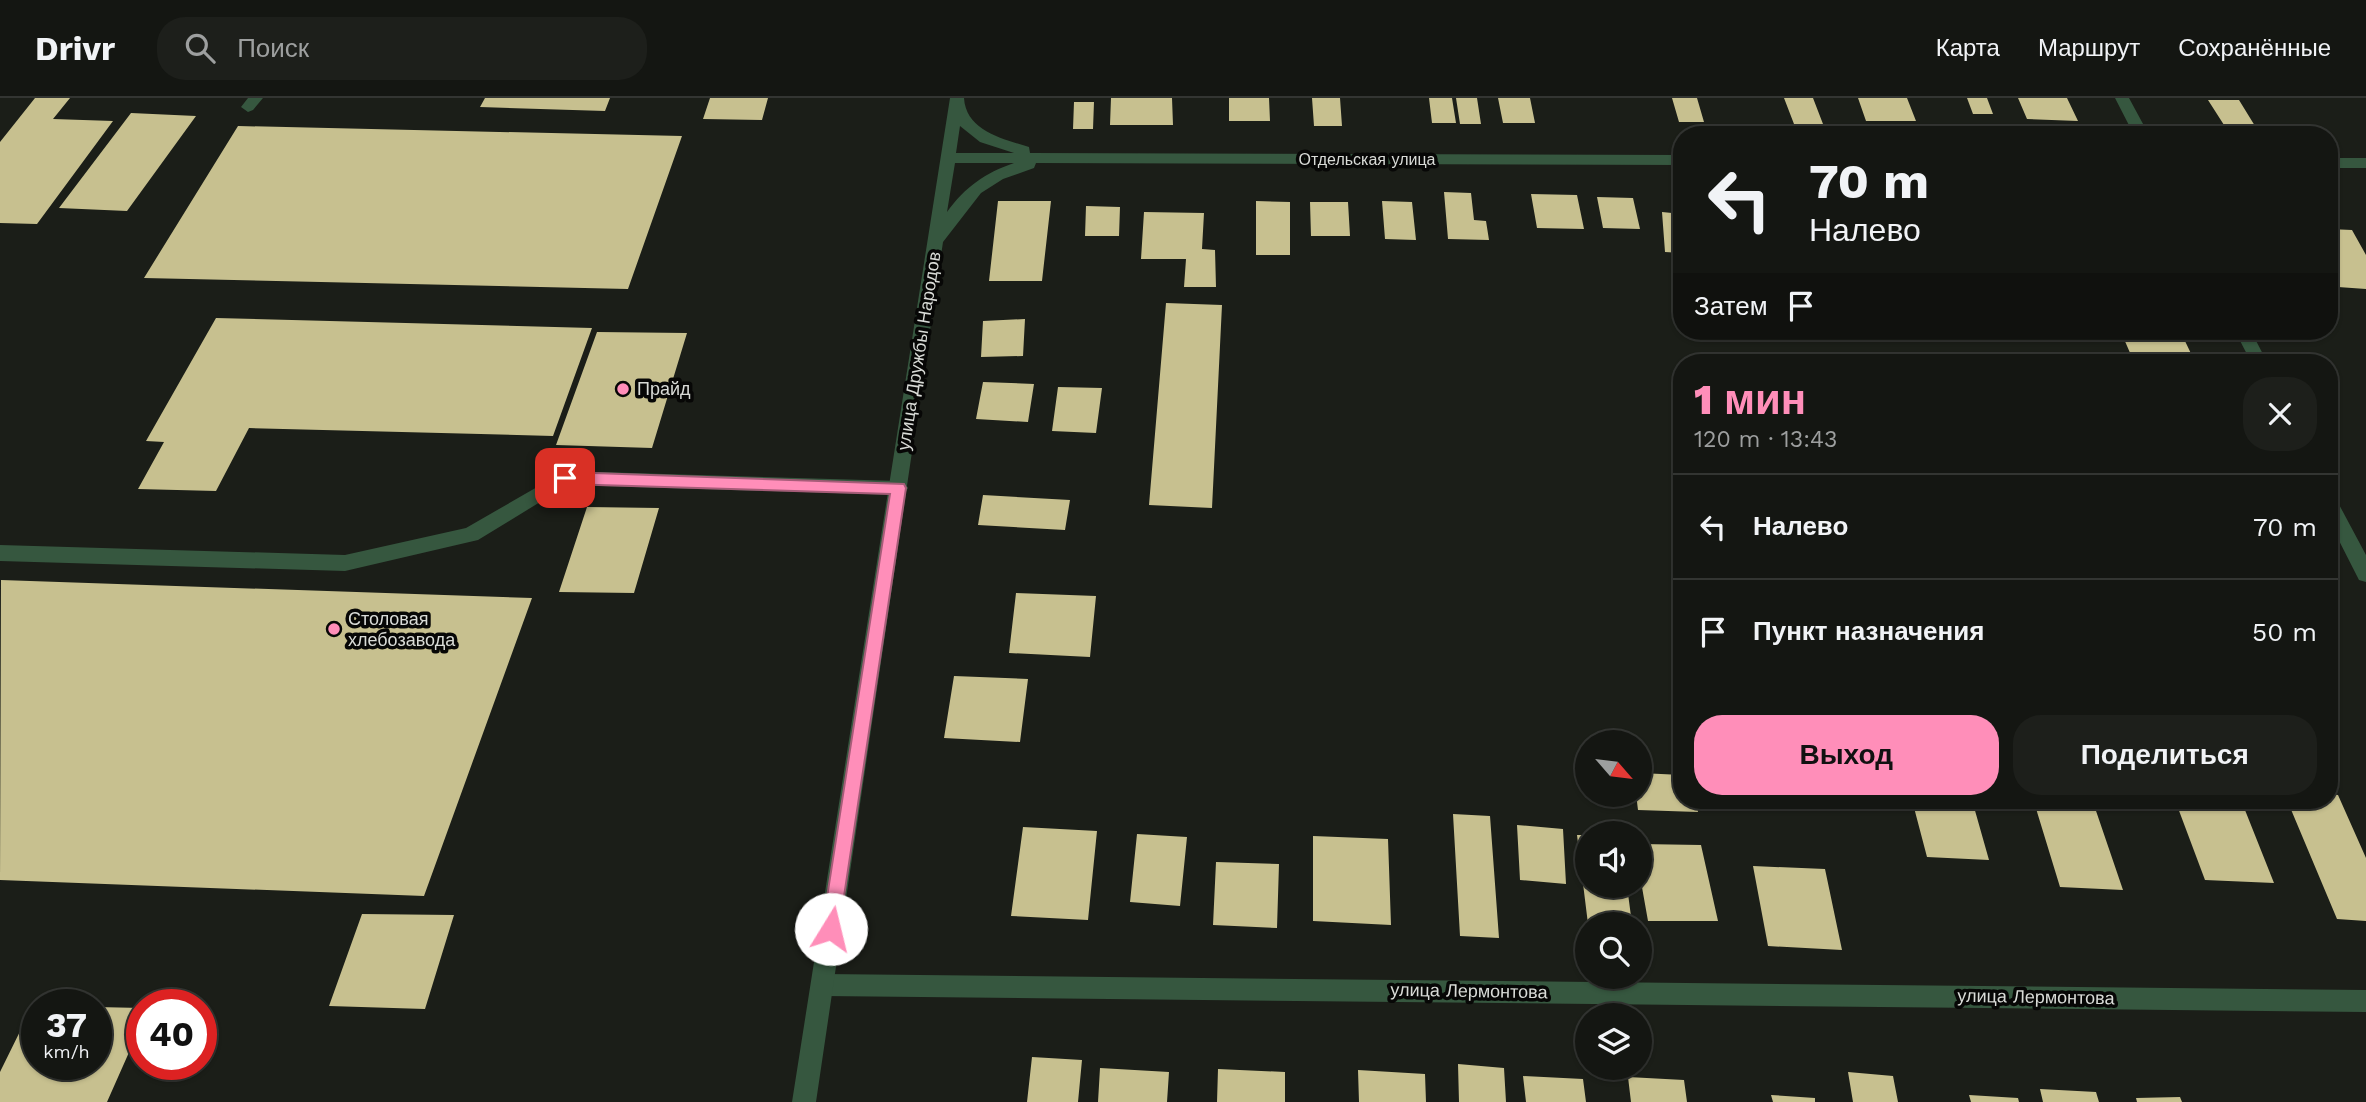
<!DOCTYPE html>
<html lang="ru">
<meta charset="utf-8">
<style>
body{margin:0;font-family:"Work Sans",sans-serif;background:#1d1f1b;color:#f1f3f6;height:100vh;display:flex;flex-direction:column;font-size:26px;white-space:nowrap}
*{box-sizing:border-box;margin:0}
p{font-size:23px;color:#9d9f9f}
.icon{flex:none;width:38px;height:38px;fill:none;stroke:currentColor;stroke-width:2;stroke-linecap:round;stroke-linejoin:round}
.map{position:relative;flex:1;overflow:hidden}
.panel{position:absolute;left:1673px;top:256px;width:665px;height:455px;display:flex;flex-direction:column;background:#141612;border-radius:28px;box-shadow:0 2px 5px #0004,0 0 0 2px #333532}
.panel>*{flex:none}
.banner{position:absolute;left:1673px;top:28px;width:665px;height:214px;border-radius:28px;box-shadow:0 2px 5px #0004,0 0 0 2px #333532;background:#141612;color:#f1f3f6;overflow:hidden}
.needle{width:46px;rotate:118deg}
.controls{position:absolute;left:1575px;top:632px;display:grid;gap:14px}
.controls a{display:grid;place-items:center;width:77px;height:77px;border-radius:50%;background:#141612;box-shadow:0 2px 5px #0004,0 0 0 2px #333532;font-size:35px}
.speed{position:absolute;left:21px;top:891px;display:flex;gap:14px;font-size:35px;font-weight:700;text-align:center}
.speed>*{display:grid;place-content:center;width:91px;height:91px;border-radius:50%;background:#141612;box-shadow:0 2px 5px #0004,0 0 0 2px #333532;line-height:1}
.speed small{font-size:18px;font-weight:400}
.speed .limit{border:10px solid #d22;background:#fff;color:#111}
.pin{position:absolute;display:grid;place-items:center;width:60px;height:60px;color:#fff;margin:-30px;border-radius:14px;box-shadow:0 4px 10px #0006}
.me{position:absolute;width:77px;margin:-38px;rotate:9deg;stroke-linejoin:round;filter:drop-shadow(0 0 5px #0008)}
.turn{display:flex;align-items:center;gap:24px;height:147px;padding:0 21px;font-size:32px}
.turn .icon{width:91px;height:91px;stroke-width:2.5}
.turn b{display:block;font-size:49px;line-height:60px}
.then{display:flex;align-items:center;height:66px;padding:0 21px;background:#0003;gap:14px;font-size:26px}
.round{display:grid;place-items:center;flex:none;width:74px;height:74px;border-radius:28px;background:#1d1f1b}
.head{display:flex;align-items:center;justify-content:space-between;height:119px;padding:0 21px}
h1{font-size:42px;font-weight:800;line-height:52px;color:#ff8eb9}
.button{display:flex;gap:14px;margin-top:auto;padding:14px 21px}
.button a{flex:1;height:80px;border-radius:28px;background:#ff8eb9;color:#111;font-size:28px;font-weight:800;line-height:80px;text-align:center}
.button a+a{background:#1d1f1b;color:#f1f3f6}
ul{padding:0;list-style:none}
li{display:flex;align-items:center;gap:21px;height:105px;padding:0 21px;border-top:2px solid #333532}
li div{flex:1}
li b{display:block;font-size:26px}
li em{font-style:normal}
header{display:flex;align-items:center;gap:42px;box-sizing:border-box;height:98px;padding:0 35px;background:#141612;border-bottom:2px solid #333532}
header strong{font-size:33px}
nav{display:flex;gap:38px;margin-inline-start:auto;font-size:24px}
.search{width:490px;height:63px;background:#1d1f1b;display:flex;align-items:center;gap:18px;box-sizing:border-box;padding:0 24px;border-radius:28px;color:#9d9f9f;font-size:26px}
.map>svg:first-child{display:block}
.building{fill:#c7c08f}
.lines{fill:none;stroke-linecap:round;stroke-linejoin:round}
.service{fill:#36573f;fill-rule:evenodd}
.minor{fill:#36573f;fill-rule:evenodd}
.tertiary{fill:#36573f;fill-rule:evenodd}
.route{fill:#ff8eb9;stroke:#a65c78;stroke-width:2}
.poi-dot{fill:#ff8eb9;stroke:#070706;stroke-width:2.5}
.labels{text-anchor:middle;stroke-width:7;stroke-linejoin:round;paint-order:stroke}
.far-street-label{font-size:16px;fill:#d9dbd7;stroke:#070706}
.street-label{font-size:18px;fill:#d9dbd7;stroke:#070706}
.poi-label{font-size:18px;fill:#d9dbd7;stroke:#070706;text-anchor:start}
</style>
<header>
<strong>Drivr</strong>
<div class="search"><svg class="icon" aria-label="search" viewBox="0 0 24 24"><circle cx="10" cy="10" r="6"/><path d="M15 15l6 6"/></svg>Поиск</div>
<nav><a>Карта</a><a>Маршрут</a><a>Сохранённые</a></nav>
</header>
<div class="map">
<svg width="2366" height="1004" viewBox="0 0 2366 1004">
<rect width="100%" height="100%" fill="#1b1e18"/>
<!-- building -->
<path class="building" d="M35,0h35l-17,21 60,2 -76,103 -37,-1v-81z
M485,0h125l-5,13 -125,-4z
M710,0h58l-6,22 -59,-1z
M1111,0h61l1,27h-63z
M1229,0h40l1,23h-41z
M1312,0h28l2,28h-28z
M1429,0h23l4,25h-24z
M1456,0h21l4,26h-21z
M1498,0h32l5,25h-32z
M1672,0h25l7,24h-25z
M1784,0h29l10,26h-29z
M1858,0h49l9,23h-50z
M1967,0h20l6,16h-20z
M2018,0h49l11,23 -51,-2z
M2208,2h31l16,26 -31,-1z
M1074,4h20l-1,27h-20z
M131,15l65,3 -69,95 -68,-3z
M238,28l444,10 -54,153 -484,-11z
M1444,94l27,1 3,27 12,1 3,19 -41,-1z
M1531,96l46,1 7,34 -47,-1z
M1597,99l36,1 7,31 -37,-1z
M998,103h53l-9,80h-53z
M1256,103l34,1v53h-34z
M1382,103l30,1 4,38 -31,-1z
M1310,104h38l2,34h-39z
M1086,108l34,1 -1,29h-34z
M1144,114l60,1 -2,36 13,1 1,37h-32l2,-28h-45z
M1662,114l20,2v39l-17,-1z
M2329,131l23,1 14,25v34l-28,-2 -9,-15z
M1166,205l56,2 -10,203 -63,-3z
M216,220l376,10 -39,108 -304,-8 -33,63 -78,-2 26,-47 -18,-1z
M1025,221l-2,37 -42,1 2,-36z
M597,234l90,1 -35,115 -96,-3z
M2124,241l61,2 10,21h-61z
M983,284l51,2 -6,38 -52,-3z
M1058,289l44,1 -6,45 -44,-2z
M983,397l87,5 -5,30 -87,-5z
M587,409l72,1 -25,85 -75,-1z
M1,482l531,18 -108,298 -424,-16z
M1016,495l80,3 -6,61 -81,-4z
M954,578l74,3 -8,63 -76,-4z
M1640,675l42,2v25h14l2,12 -60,-2 -2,-16h4z
M2329,696l9,1 28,63v63l-29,-2 -50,-119h42z
M1912,702h60l17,60 -62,-3z
M2175,702h66l33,83 -69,-3z
M2034,704l60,3 29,85 -63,-3z
M1453,716l37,2 9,122 -39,-2z
M1517,727l46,4 3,55 -46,-4z
M1023,729l74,4 -9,89 -77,-4z
M1137,736l50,3 -7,69 -50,-4z
M1577,737h10v51h40l5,38h-44z
M1313,738l75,3 3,86 -78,-4z
M1640,746l61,1 17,76h-70l-8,-45z
M1216,764l63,2 -2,64 -64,-3z
M1753,768l72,3 17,81 -74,-4z
M362,816l92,1 -29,94 -96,-3z
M33,907h4v59h59v-57l46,1v15l-35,79h-107v-30z
M1032,959l50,3 -4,42h-51z
M1458,966l46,4 2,34h-47z
M1100,970l69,4 -2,30h-69z
M1218,971l67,3v30h-68z
M1358,972l67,4 1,28h-67z
M1848,974l45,4 5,26h-45z
M1523,978l60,3 3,23h-60z
M1628,979l56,3 3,22h-56z
M2040,991l56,3 3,10h-56z
M1771,997l44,3v4h-42z
M1969,997l49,3 1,4h-48z
M2180,999l2,5h-45l-1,-4z"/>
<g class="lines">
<!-- service -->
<path class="service" d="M248,0h15l-10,12 -5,2 -7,-5z
M565,373l334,10 6,2 3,5 -3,5 -6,2 -331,-10 -90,55 -133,31 -345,-10v-16l345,10 121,-27z"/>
<!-- minor -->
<path class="minor" d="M2115,0h14l20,37h-15z
M2235,233h16l16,31h-16z
M2329,397l6,2 31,58v27l-7,-2 -30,-59z
M823,876l1543,16v22l-1543,-16 -8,-3 -3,-8 3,-8z"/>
<!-- tertiary -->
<path class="tertiary" d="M950,0h14c2,33 39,41 65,49l1,6 652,2v10l-646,-2 -2,5 -31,11 -22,14 -38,49 -127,860h-24zM960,28l20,16 34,11h-58zM955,65h59c-29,10 -49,24 -67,49z
M2329,60h37v10h-37z"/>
</g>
<!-- route -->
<path class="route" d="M565,374l339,12 2,4 -68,448 -7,2 -6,-2 -3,-7 68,-435 -325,-10 -8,-6z"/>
<!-- markers -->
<g class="poi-dot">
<circle cx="623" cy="291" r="7"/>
<circle cx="334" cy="531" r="7"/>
</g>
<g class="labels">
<!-- far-street labels -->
<g class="far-street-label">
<text x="1367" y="67">Отдельская улица</text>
</g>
<!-- street labels -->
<g class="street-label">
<text transform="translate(919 253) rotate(-81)" y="6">улица Дружбы Народов</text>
<text transform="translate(1469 893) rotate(1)" y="6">улица Лермонтова</text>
<text transform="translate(2036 899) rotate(1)" y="6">улица Лермонтова</text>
</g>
<!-- poi labels -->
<g class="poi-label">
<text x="637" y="297">Прайд</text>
<text x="348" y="527">Столовая<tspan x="348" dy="21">хлебозавода</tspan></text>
</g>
</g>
</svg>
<div class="controls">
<a><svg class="needle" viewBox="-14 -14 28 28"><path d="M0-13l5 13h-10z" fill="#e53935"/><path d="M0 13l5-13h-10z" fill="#9d9f9f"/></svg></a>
<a><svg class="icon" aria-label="sound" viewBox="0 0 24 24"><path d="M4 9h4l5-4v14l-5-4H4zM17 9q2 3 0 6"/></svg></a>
<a><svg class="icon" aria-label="search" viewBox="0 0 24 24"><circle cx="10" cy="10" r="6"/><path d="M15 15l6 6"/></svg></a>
<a><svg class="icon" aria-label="layers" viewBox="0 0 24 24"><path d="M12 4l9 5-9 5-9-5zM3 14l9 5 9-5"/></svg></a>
</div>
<div class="speed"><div>37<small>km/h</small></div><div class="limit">40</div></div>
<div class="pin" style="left:565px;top:380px;background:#d93025"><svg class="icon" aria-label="arrive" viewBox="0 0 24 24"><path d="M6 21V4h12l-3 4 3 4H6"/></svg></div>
<svg class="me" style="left:831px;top:831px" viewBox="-20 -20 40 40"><circle r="19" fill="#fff"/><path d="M0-13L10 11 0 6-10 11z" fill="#ff8eb9"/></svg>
<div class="banner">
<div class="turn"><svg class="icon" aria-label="left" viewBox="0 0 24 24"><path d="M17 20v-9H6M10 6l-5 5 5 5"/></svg><div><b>70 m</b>Налево</div></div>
<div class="then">Затем<svg class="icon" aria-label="arrive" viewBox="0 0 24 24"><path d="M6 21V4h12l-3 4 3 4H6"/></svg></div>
</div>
<section class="panel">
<div class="head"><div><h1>1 мин</h1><p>120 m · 13:43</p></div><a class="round"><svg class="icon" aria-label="close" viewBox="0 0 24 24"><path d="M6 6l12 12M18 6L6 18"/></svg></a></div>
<ul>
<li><svg class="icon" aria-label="left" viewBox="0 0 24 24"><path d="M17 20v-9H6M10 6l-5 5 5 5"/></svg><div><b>Налево</b></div><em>70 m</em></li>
<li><svg class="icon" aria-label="arrive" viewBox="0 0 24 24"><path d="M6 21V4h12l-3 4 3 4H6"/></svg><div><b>Пункт назначения</b></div><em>50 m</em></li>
</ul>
<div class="button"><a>Выход</a><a>Поделиться</a></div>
</section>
</div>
